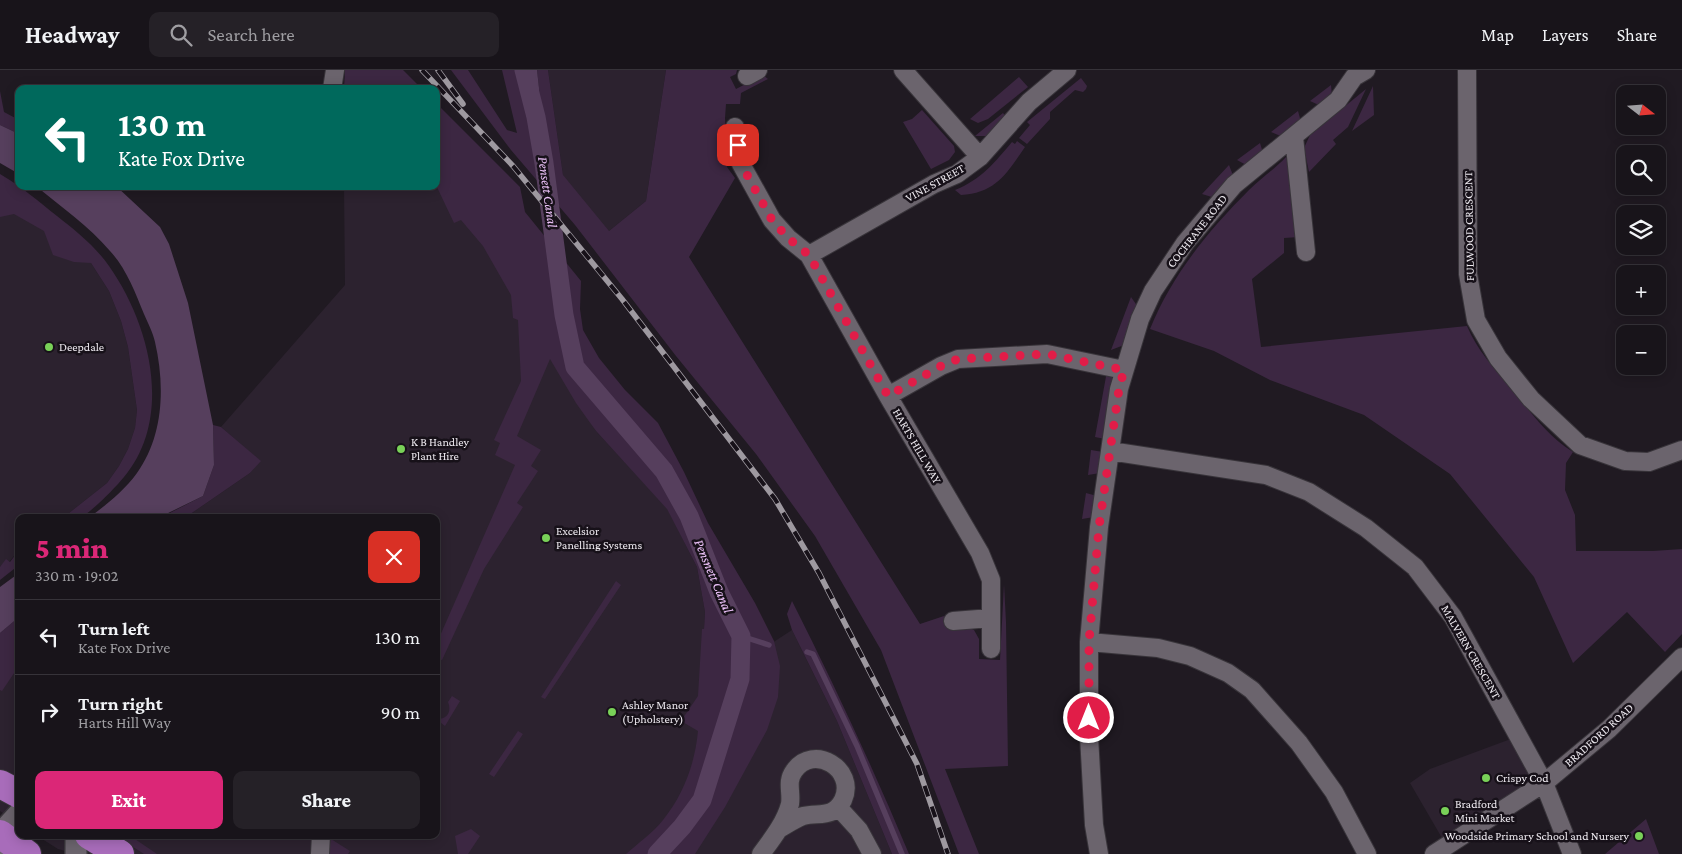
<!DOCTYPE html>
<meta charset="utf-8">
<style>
body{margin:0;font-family:"Crimson Pro",serif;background:#252127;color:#f1f3f6;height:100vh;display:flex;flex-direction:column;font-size:19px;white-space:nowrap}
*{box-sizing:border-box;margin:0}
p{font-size:16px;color:#9f9ea2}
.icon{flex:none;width:28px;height:28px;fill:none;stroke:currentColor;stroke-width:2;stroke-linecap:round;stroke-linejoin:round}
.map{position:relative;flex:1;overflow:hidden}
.sheet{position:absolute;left:15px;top:444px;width:425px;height:325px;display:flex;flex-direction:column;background:#18141a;border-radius:10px;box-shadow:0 2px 12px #0003,0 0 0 1px #363339}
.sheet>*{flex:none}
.banner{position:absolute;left:15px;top:15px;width:425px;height:105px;border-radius:10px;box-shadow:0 2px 12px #0003,0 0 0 1px #363339;background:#00695c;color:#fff;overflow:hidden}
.needle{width:32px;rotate:107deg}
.controls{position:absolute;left:1616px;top:15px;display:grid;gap:10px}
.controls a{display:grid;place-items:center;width:50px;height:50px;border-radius:10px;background:#18141a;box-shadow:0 2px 12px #0003,0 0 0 1px #363339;font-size:25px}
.pin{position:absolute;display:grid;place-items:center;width:42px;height:42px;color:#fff;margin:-21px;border-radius:10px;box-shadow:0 2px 8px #0006}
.me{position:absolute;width:55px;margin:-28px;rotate:0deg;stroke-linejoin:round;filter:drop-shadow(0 0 4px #0008)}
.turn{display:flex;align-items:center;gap:18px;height:105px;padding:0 20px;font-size:22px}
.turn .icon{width:65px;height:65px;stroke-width:2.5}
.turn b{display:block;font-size:35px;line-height:42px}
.round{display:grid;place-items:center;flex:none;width:52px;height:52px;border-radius:10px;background:#252127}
.summary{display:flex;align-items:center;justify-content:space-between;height:85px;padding:0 20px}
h1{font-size:30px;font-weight:800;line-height:38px;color:#db2777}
.action{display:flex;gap:10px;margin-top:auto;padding:10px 20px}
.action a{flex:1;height:58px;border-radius:10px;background:#db2777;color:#fff;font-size:20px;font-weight:800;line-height:58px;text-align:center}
.action a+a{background:#252127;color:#f1f3f6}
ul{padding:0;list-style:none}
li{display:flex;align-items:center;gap:15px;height:75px;padding:0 20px;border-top:1px solid #363339}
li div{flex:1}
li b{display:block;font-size:19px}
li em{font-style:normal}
header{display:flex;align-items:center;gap:30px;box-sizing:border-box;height:70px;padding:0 25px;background:#18141a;border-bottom:1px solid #363339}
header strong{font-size:24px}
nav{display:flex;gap:28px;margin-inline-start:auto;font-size:18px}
.search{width:350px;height:45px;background:#252127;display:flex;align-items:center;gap:12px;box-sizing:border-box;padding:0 18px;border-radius:10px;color:#9f9ea2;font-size:19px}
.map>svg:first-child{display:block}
.built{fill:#2c222f}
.green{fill:#3c2742}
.water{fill:#563f5d}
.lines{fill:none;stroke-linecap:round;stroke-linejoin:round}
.stream{stroke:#563f5d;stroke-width:5.5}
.canal{stroke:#563f5d;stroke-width:19}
.minor-casing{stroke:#38343a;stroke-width:20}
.tertiary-casing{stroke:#38343a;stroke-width:24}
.trunk-casing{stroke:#38343a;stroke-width:30}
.minor{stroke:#6b646d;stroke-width:18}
.tertiary{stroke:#6b646d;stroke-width:21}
.trunk{stroke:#a86cba;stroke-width:28}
.rail-casing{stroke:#9e99a0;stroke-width:5.5}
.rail{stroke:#171119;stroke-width:4;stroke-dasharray:11;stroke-linecap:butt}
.route{stroke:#e11d48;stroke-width:9;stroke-dasharray:0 16.2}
.poi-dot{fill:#79d158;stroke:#171119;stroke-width:2}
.labels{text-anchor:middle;stroke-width:5;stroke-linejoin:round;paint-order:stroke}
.street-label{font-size:12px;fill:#eeeaf0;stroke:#171119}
.poi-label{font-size:12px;fill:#eeeaf0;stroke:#171119;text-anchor:start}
.water-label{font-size:14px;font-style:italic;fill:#edc3fa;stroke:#171119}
</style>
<header>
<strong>Headway</strong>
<div class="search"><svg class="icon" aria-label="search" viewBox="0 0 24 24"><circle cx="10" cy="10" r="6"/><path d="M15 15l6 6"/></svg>Search here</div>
<nav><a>Map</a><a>Layers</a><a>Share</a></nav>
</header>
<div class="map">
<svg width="1682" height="784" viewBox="0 0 1682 784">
<rect width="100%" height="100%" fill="#201a22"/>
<!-- built -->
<path class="built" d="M548,0h118l-20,131 -37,30 -34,-6 -12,-50z
M436,101l60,75 54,112 46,73 71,77 30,59 8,45 -1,17 65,16 23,-15 45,91 55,133h-815l-19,-5 -22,-14h400v-317l-250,-1 64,-44 10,-12 -39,-34 124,-142 -1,-99h92z
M0,129l91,64 18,28 12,30 7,26 9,63 -2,18 -7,21 -9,17 -12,17 -43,34 -45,1v32l-10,12 -9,5z
M19,596v158l-19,-13v-121h2z
M1517,664l27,49 -96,62 -6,-7 -32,-55 20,-14 78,-29z"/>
<!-- green -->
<path class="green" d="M345,0h58l19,19h-78z
M451,0h17l39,60 10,3 -15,-63h13l15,55 9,-13v-24l-2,-18h11l15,105 46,56 37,-30 20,-131h71l-1,4 -6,3 6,12 27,-14 5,4 -27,14 -1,11h-14l-1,14 2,49 8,11 -46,79 231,367 27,-9v13l20,-1 7,3 5,9v20l21,1 4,-76 2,38 2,144 -63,3 34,85h-20l-78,-204 -66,-114 -59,-82 -80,-98 -101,-131 -64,-75z
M1019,7l9,10 -40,32 -10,4 -8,-4z
M1081,8l6,8 -1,3 -3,3 -8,-2 -25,22v7l-23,25 -8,-6 11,-13 -3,-3z
M1331,15l1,11 -11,10 -11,-5z
M1373,16l1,29 -22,16z
M1366,19l-18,38 -15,13 3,4 -27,28 -5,-24 6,-13z
M0,21l4,21 15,8v14l-19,-9z
M436,33l84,84 5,25 56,69 -1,28 3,21 16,28 26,32 33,33 26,49 24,51 47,80 19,38 6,25 -2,31 -11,33 -42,77 -30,47h-69c12,-11 27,-21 37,-34 21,-26 32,-57 35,-89l-17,-10 17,-25 4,-67h2l1,-17 -8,-45 -30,-58 -71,-78 -20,-28 -26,-44 -33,77 24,14 -10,16 7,5 -21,32 6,4 -39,62 -42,91 -6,-2v-13l79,-180 -20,-10 5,-12 -6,-3 27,-59 -3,-61 -5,-2 -2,-23 -28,-49 -22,-26 -7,3 -18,-38z
M922,40l32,36 1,6 -6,8 -18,9 -28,-47 9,-3z
M1298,41l3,11 -18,15 -12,-5z
M1003,43l3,4 -19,19h-12z
M1017,71l8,6c-18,26 -29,46 -64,48l-6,-5c27,-11 39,-27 57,-48l3,2z
M1260,73l3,10 -15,13 -11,-6z
M1286,87l6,4 7,76 -15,1v15l-32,26 9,68 206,-21c10,24 27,42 44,62 21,25 34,46 62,64l-7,11 -1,27 10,25 1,36h77l29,-2v85l-17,18 -38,-40 -54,51 -39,-86 -84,-103 -86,-59 -94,-35 -56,-29 -64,-22c22,-54 58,-98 99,-139 12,-12 26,-21 37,-33z
M1229,95l5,13 -19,20 -13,-4z
M0,104c21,12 38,27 57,42 19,15 38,30 52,50 41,58 65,151 15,211 -7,9 -34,37 -45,41 -4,1 -10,0 -15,-1l43,-34 12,-17 9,-17 7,-21 2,-18 -9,-63 -7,-26 -12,-30 -18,-28 -17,-1 -21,-7 -9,-24 -30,-17 -14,3z
M1131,227l7,10 -14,38 -13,5z
M1107,301l8,10 -10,58 -10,-2z
M213,355l8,2 40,34 -11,12 -64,44 -26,1 43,-22 11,-31z
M1091,380l12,2 -3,21 -12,2z
M1086,423l11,3 -3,21 -12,2z
M19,480v15l-19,15v-13l6,-8 4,3z
M616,511l5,4 -76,114 -4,-2z
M792,531c42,83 81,167 117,253h-17l-55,-133 -45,-91 -5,-16z
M19,547v49l-17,25 -2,-1v-57z
M452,626l8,5 -15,25 -9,-7c11,1 16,-7 12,-17z
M518,661l5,3 -29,43 -5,-3z
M1646,749l13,35h-54z
M471,759l9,7 -12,18h-10l-3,-18z
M115,765h14l28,19h-13z
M331,769l19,12 -2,3h-20z"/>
<!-- water -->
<path class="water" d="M515,0h22l2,18v24l-9,14z
M0,55l19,9v40l-19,-11z
M36,116h80l44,41 9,17 19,59 25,122 1,40 -11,31 -43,21h-70c17,-13 34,-26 47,-44 27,-37 28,-88 18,-131 -2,-9 -7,-19 -11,-28 -9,-22 -18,-46 -34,-63 -21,-25 -49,-44 -74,-65z
M19,503v44l-19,16v-46z"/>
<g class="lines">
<!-- stream -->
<path class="stream" d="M741,566l28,9
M807,582l6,2 44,92 45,108"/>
<!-- canal -->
<path class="canal" d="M524,0l12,47 8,46 20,152 11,52 89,104 25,45 30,76 22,44 -1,43 -38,121 -20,27 -25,27"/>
<!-- minor casing -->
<g class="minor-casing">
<path id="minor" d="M903,0l77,87
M1467,0l1,204 8,46 22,38 33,41 49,46 45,16 24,1 33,-12
M747,6l11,-6
M332,19l3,-19
M735,57l6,37 31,56 16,18 21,17 79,141 92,157 11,27v69
M1294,67l12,115
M809,185l125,-71 23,-10 23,-17 49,-55 38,-32
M888,326l53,-30 17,-7 89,-5 77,16
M1110,381l156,24 43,17 57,36 49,39 38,50 91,166 28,71
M953,551l38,-3
M1089,572l69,6 32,8 38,17 24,17 47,53 35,49 33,62
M838,737l21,23 13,24
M320,784l1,-19
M761,784c11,-15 24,-31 29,-50 2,-12 -4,-22 4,-33 19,-28 63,-2 49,29 -10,19 -24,12 -40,16 -8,3 -17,9 -24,13
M1099,784l-5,-29 -5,-89v-94l10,-115 20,-138 21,-70 13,-28 32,-48 49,-58 104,-85 16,-23 12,-7
M1434,784l110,-71 65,-54 73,-72"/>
</g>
<!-- tertiary casing -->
<g class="tertiary-casing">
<path id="tertiary" d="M76,765v19
M7,781l2,-27 10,-11"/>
</g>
<!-- trunk casing -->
<g class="trunk-casing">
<path id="trunk" d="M0,714l19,10
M0,764l27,20
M89,765l31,19"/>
</g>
<!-- minor -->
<use href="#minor" class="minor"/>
<!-- tertiary -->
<use href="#tertiary" class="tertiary"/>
<!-- trunk -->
<use href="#trunk" class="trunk"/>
<!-- rail casing -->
<g class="rail-casing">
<path id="rail" d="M422,0l91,96 109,133 153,200 44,74 98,191 31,90
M438,0l25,34"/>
</g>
<!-- rail -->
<use href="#rail" class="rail"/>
</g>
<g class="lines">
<!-- route -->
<path class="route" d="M738,75l3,19 31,56 16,18 21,17 79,141 53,-30 17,-7 89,-5 77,16 -5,19 -20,138 -10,115v76"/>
</g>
<!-- markers -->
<g class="poi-dot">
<circle cx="49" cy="277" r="5"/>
<circle cx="401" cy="379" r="5"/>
<circle cx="546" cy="468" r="5"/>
<circle cx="612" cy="642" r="5"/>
<circle cx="1486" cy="708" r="5"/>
<circle cx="1445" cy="741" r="5"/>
<circle cx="1639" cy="766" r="5"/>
</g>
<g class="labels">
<!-- street labels -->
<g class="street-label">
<text transform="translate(935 113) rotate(-29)" y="4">VINE STREET</text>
<text transform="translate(1469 156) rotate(-91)" y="4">FULWOOD CRESCENT</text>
<text transform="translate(1197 161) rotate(-52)" y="4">COCHRANE ROAD</text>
<text transform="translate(917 376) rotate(60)" y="4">HARTS HILL WAY</text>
<text transform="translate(1471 582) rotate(60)" y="4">MALVERN CRESCENT</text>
<text transform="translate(1599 665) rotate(-42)" y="4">BRADFORD ROAD</text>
</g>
<!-- poi labels -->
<g class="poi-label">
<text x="59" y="281">Deepdale</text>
<text x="411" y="376">K B Handley<tspan x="411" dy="14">Plant Hire</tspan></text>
<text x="556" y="465">Excelsior<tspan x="556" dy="14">Panelling Systems</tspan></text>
<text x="622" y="639">Ashley Manor<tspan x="622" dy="14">(Upholstery)</tspan></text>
<text x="1496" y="712">Crispy Cod</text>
<text x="1455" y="738">Bradford<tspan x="1455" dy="14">Mini Market</tspan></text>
<text x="1629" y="770" text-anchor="end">Woodside Primary School and Nursery</text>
</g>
<!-- water labels -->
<g class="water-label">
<text transform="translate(548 122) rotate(82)" y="5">Pensett Canal</text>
<text transform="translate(714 506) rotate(67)" y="5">Pensnett Canal</text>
</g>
</g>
</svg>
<div class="controls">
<a><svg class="needle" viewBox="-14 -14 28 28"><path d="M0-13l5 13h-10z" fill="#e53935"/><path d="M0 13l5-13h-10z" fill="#9f9ea2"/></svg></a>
<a><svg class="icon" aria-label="search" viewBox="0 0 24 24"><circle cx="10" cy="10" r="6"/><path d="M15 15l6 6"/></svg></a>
<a><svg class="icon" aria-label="layers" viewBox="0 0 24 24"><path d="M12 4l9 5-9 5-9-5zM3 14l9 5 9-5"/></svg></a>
<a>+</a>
<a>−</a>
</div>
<div class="pin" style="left:738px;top:75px;background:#d93025"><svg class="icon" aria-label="arrive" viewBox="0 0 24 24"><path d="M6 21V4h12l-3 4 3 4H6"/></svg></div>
<svg class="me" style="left:1089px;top:648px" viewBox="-20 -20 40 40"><circle r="17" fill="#e11d48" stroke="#fff" stroke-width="3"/><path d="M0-11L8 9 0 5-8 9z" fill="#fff"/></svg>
<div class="banner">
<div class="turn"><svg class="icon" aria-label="left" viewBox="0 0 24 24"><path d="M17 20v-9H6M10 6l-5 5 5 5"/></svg><div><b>130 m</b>Kate Fox Drive</div></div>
</div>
<section class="sheet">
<div class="summary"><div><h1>5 min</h1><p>330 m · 19:02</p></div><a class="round" style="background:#d93025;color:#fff"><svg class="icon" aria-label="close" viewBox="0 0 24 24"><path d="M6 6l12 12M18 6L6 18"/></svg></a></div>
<ul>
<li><svg class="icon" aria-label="left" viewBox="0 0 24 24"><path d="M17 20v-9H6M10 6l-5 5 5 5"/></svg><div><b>Turn left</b><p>Kate Fox Drive</p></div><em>130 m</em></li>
<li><svg class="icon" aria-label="right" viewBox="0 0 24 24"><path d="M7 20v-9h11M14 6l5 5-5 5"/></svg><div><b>Turn right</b><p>Harts Hill Way</p></div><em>90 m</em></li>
</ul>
<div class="action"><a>Exit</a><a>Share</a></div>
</section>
</div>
